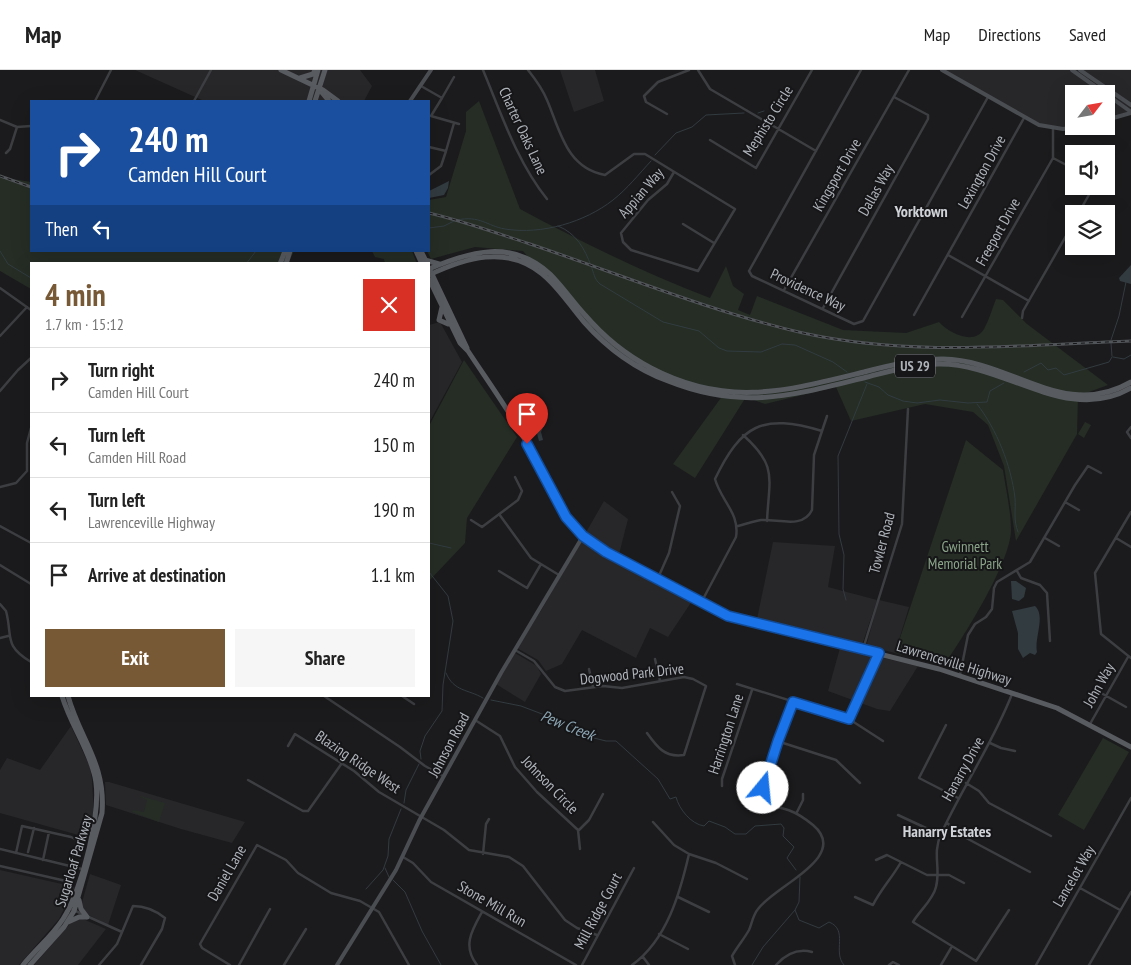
<!DOCTYPE html>
<meta charset="utf-8">
<style>
body{margin:0;font-family:"PT Sans Narrow",sans-serif;background:#f6f6f6;color:#222;height:100vh;display:flex;flex-direction:column;font-size:19px;white-space:nowrap}
*{box-sizing:border-box;margin:0}
p{font-size:16px;color:#767676}
.icon{flex:none;width:28px;height:28px;fill:none;stroke:currentColor;stroke-width:2;stroke-linecap:round;stroke-linejoin:round}
.map{position:relative;flex:1;overflow:hidden}
.sheet{position:absolute;left:30px;top:192px;width:400px;height:435px;display:flex;flex-direction:column;background:#fff;border-radius:0px;box-shadow:0 5px 20px #0002}
.sheet>*{flex:none}
.hud{position:absolute;left:30px;top:30px;width:400px;height:152px;border-radius:0px;box-shadow:0 5px 20px #0002;background:#1a4fa0;color:#fff;overflow:hidden}
.needle{width:32px;rotate:59deg}
.tools{position:absolute;left:1065px;top:15px;display:grid;gap:10px}
.tools a{display:grid;place-items:center;width:50px;height:50px;border-radius:0px;background:#fff;box-shadow:0 5px 20px #0002;font-size:25px}
.pin{position:absolute;display:grid;place-items:center;width:42px;height:42px;color:#fff;margin:-51px -21px;border-radius:50% 50% 50% 0;rotate:-45deg;box-shadow:0 0 5px #0007}
.pin .icon{rotate:45deg}
.me{position:absolute;width:55px;margin:-28px;rotate:17deg;stroke-linejoin:round;filter:drop-shadow(0 0 4px #0008)}
.turn{display:flex;align-items:center;gap:18px;height:105px;padding:0 15px;font-size:22px}
.turn .icon{width:65px;height:65px;stroke-width:2.5}
.turn b{display:block;font-size:35px;line-height:42px}
.then{display:flex;align-items:center;height:48px;padding:0 15px;background:#0003;gap:10px;font-size:19px}
.round{display:grid;place-items:center;flex:none;width:52px;height:52px;border-radius:0px;background:#f6f6f6}
.headline{display:flex;align-items:center;justify-content:space-between;height:85px;padding:0 15px}
h1{font-size:30px;font-weight:700;line-height:38px;color:#785936}
.action{display:flex;gap:10px;margin-top:auto;padding:10px 15px}
.action a{flex:1;height:58px;border-radius:0px;background:#785936;color:#fff;font-size:20px;font-weight:700;line-height:58px;text-align:center}
.action a+a{background:#f6f6f6;color:#222}
ul{padding:0;list-style:none}
li{display:flex;align-items:center;gap:15px;height:65px;padding:0 15px;border-top:1px solid #e0e0e0}
li div{flex:1}
li b{display:block;font-size:19px}
li em{font-style:normal}
header{display:flex;align-items:center;gap:30px;box-sizing:border-box;height:70px;padding:0 25px;background:#fff;border-bottom:1px solid #e0e0e0}
header strong{font-size:24px}
nav{display:flex;gap:28px;margin-inline-start:auto;font-size:18px}
.map>svg:first-child{display:block}
.built{fill:#27272a}
.green{fill:#252d25}
.water{fill:#323b40}
.lines{fill:none;stroke-linecap:round;stroke-linejoin:round}
.stream{stroke:#323b40;stroke-width:1}
.street{stroke:#3c3e41;stroke-width:2.5}
.secondary{stroke:#4a4d51;stroke-width:4}
.primary{stroke:#585b60;stroke-width:5}
.rail-casing{stroke:#515458;stroke-width:3}
.rail{stroke:#161618;stroke-width:1;stroke-dasharray:4;stroke-linecap:butt}
.route-casing{stroke:#114b97;stroke-width:12}
.route{stroke:#1a73e8;stroke-width:9}
.labels{text-anchor:middle;stroke-width:4;stroke-linejoin:round;paint-order:stroke}
.shield{fill:#161618;stroke:#81858a;stroke-width:1}
.shield-label{font-size:14px;font-weight:bold;fill:#afb4bb}
.street-label{font-size:15px;fill:#afb4bb;stroke:#161618}
.park-label{font-size:15px;fill:#8aa488;stroke:#161618}
.neighbourhood-label{font-size:16px;font-weight:bold;fill:#cfd2d7;stroke:#161618}
.water-label{font-size:16px;font-style:italic;fill:#8aa4b2;stroke:#161618}
</style>
<header>
<strong>Map</strong>
<nav><a>Map</a><a>Directions</a><a>Saved</a></nav>
</header>
<div class="map">
<svg width="1131" height="895" viewBox="0 0 1131 895">
<rect width="100%" height="100%" fill="#1b1b1d"/>
<!-- built -->
<path class="built" d="M135,0h225l12,16 -8,15h-160z
M560,0h35l9,31 -30,11z
M941,0h190v44l-25,9v-29h-32v32h23l-32,5 -27,-7z
M440,252l22,40 -33,61v-98z
M604,431l24,18 -10,39 76,40 -26,39 -18,-9 -14,30 -54,-28 -20,34 -16,7 -8,-11 -21,-12 25,-39z
M773,472l62,4 -7,41 49,13 -15,45 -105,-26z
M879,530l30,7 -14,46 -27,-7 -1,-3z
M840,578l78,18 -28,45 -13,-2 -49,-18z
M515,583l22,13 4,8 -16,28 -29,-18z
M71,656l19,41 2,13 2,36 -5,22 -89,-25v-43l7,-12 33,12z
M105,712h4l136,40 -13,21 -51,-14 -75,-24z
M0,800l75,17 -16,32 -40,46h-19z
M90,804l31,11 -13,40 -23,-12 -4,-7z
M74,849h9l23,10 -28,36h-44z"/>
<!-- green -->
<path class="green" d="M479,31l41,108c62,33 124,64 190,89l16,-32 7,20 11,8 -6,16 12,5 7,-19 86,34 63,3 33,-11c10,11 35,24 45,7 5,-9 8,-20 12,-30l7,1 24,24 81,61 -30,11 -1,38 -61,107 -12,-75 -16,-41 -15,-13 -48,-8 -74,17 -15,-34 -71,17 -19,-7 -51,81 -22,-14 50,-69 -47,-14 -50,-20 -65,-65 -38,-45 -48,-4 -44,12 -4,-8 2,-51 17,-3 20,-66v-19z
M0,107l31,5v69h263l-6,13h-257v25l-31,-18z
M372,181h40l5,13h-32l-1,-5 -9,-2z
M464,290l53,77 -50,81 -2,25 -36,38v-155z
M1085,352l6,3 -7,13 -6,-4z
M966,370l37,30c3,20 8,41 8,61 -1,32 -48,107 -67,134l-49,-12z
M1103,668l26,14 -45,78 -26,-15z
M137,725l28,8 -6,19 -27,-10 1,-2 11,2 3,-12z"/>
<!-- water -->
<path class="water" d="M449,111l-1,7 -4,7 -15,3v-7z
M1131,195v19l-11,-3 -1,-3z
M542,344l3,9 -4,9 2,8 -4,1 -5,-19z
M1011,511h5l10,7 -2,9 -5,4 -7,-2z
M1035,536c11,10 -1,32 2,46l-2,3 -5,-2 -7,5 -5,-9v-16l-6,-22z"/>
<g class="lines">
<!-- stream -->
<path class="stream" d="M758,43l6,-2
M655,85l21,-22 16,-6 14,-12 38,-2
M457,150c23,-5 30,6 48,9 37,6 80,-7 108,-29 14,-11 26,-26 38,-39
M558,156c18,7 27,23 33,40 3,7 3,13 9,18l63,38 36,9 20,17 8,3 34,1 21,-8 13,1 38,17 14,10
M429,158l15,-2 10,-5
M0,181l8,13 23,14
M246,194l10,-13
M1111,270l8,-24 7,-34
M1111,273l1,13
M1113,287l11,2 7,-4
M1024,302l17,-9 7,7 8,-2 8,7 45,-13 3,-5
M865,312l14,5 9,8 15,6 14,2 23,-3 28,3 19,-1 3,-11 14,-8
M977,334c20,26 34,61 38,94 1,13 -2,21 3,34
M429,473l22,5
M846,530l-3,-11 1,-34 -5,-21 -1,-78 29,-72
M446,603c8,19 22,16 37,25
M491,630l30,6 50,19 19,12 16,4h10l42,38 12,20 6,-2c3,12 15,27 28,29l5,-5 16,6 10,7h11l9,-8 26,-2 3,4 -1,8 11,11 -7,11 9,12
M421,689l-1,-8 5,-15 17,-25 1,-26 10,-64 -5,-25 -19,-24
M404,733l2,-13 13,-26
M385,798l4,9
M800,807l-1,25 -4,8 4,10 20,8 10,-6c20,8 3,30 15,43
M393,810l12,12 17,39 19,34
M366,819l17,-19 5,-14 1,-17 12,-30
M752,895l11,-18 32,-37"/>
<!-- street -->
<path class="street" d="M483,0c18,43 34,92 64,129
M528,0c8,10 14,18 19,30 13,30 19,68 58,75l29,-21h11l90,55 -37,62 -67,-21 -8,-8 -2,-9 27,-33 19,-16 7,-12
M698,0l12,19 106,62
M861,0l-112,201 3,5 102,48 9,-3 125,-224
M421,16l21,12 12,-21
M442,28l-11,18 28,8
M95,31l16,-31
M194,31l17,-31
M667,44l-21,-12 -2,-6 14,-14 31,-12
M0,50l17,7 14,-1
M1053,59v29l21,11
M710,70l46,28 56,-98
M429,77l17,4 -5,15 -12,9
M446,81l8,-28
M6,83l4,-4 7,-22
M1078,144l16,-28
M683,154l31,19
M948,185l81,46
M0,218l31,22
M784,220l125,-220
M823,238l105,-189v-4l-34,-18
M914,245l110,-197
M962,247l91,-159
M1022,248l1,-7 51,-89
M0,266l27,-29
M0,321l18,-21 13,-12
M1131,357l-4,5 4,6
M743,365c35,31 26,43 24,86
M0,417l16,-4 11,-12v-28l4,-15
M1065,432l14,8
M1131,442l-36,61 6,61 30,24
M499,444l32,44 28,17
M471,450l11,7 36,-27 4,-9 -7,-14
M0,456l31,17
M738,456c8,-2 16,-5 23,-6 18,-1 42,9 51,-10l2,-55 13,-39
M1045,468l14,8
M1116,468l15,9
M0,495l31,19
M499,501l28,17 14,-24
M1017,501l4,7 19,7 7,8 3,48
M658,508l11,-25 11,-47 -8,-14
M702,531l34,-64c4,-24 -15,-36 -21,-58 26,-54 47,-66 107,-48
M0,534l6,7c7,26 -3,34 25,51
M0,568l8,-2
M863,579l39,-125 6,-115
M515,580l19,11 21,26 10,4 38,-5 19,2 62,-11 9,2 13,7 -22,69c-19,3 -27,-8 -37,-22
M655,589l5,22
M589,599l4,18
M960,605l8,-40 7,-11 11,-7 6,-8 2,-21 3,-6 33,-20 45,-77 13,-19 13,7
M737,614l112,35 34,22
M1094,619l32,18
M324,626l76,51 25,19 18,10
M402,626l12,8
M849,649l29,-64
M475,650l25,16 15,31 22,25 41,38 2,19
M1090,654l38,-67
M946,655l-27,53 39,20
M777,671l59,19 24,23
M990,673l11,5 14,3
M288,676l7,-12 59,37 25,21 65,38 25,20 40,7 14,9 42,54 12,8 20,7
M248,710l55,31h5l34,-48
M966,713l13,8 10,12 62,33
M722,716v-7l30,-89
M797,742l6,-12v-6
M898,745l43,20
M653,752l21,23 15,9 27,9 31,16
M947,753l21,16 62,33
M579,760l10,-10 14,-26
M0,779l82,20
M28,782l6,-24
M483,784l3,-30 3,-5
M403,787l10,6 18,19 145,83
M43,790l6,-28
M876,790l11,-5 40,20h22l15,8
M0,796l66,15 2,-2 9,-39 -6,-3 -49,-11 -6,27
M1080,818l40,22
M678,827l31,15
M855,827l18,8c8,-16 19,-27 28,-43
M69,838l53,24
M1009,840l-33,51 -63,-39c7,-12 20,-22 23,-35 5,-19 -4,-33 5,-53 22,-48 52,-91 71,-140
M659,864l29,15
M643,887l6,8
M99,895l18,-21 16,-38c13,0 22,4 32,12l-3,11 -21,36
M230,895l-28,-17 -2,-4 57,-99 29,15 12,13 33,20 29,8 19,11 30,53
M239,895l31,-56
M284,895l22,-36
M477,895c-15,-19 -5,-35 5,-53
M582,895l52,-97
M632,895c35,-25 48,-72 57,-111
M735,895l-3,-9c5,-9 12,-17 17,-26 3,-7 4,-15 9,-21 16,-23 93,-52 55,-84 -17,-14 -30,-19 -52,-19 3,-36 19,-71 32,-104
M776,895c10,-11 21,-17 36,-13
M889,895l4,-3 6,3
M941,895l10,-17
M1036,895l95,-167
M1089,895l42,-73"/>
<!-- secondary -->
<path class="secondary" d="M942,0l97,55 24,4 21,-3
M1072,0l34,24
M1080,0l51,35
M1106,24l25,18
M410,31l21,-31
M1106,50l25,-7
M337,895l59,-95 23,-49 82,-148 82,-137"/>
<!-- primary -->
<path class="primary" d="M281,0l42,20 15,11
M300,8l13,-4 2,-4
M319,19l10,12
M309,31l9,-31
M315,31l10,-31
M416,181l6,13
M421,181l5,10
M425,190l14,4
M280,194l5,-13
M286,194l4,-13
M429,199c42,-18 83,-30 121,5 13,13 23,28 35,41 18,21 41,40 66,53 76,40 135,23 213,4 26,-7 52,-13 79,-13 68,1 121,62 188,23
M431,202l36,76
M429,205c36,-17 77,-30 112,-2 17,13 29,33 43,49 23,26 52,47 84,59 75,30 126,14 199,-4 24,-6 47,-13 72,-13 66,-1 128,61 192,24
M429,209l31,64 8,8c17,26 36,52 52,80 22,37 34,83 69,110l139,75 211,53 118,39 74,39
M442,237l-3,13 9,4
M79,830l2,9 6,8
M68,852l11,-5h8
M23,895c13,-16 29,-29 40,-46 19,-29 41,-113 31,-146 -7,-27 -24,-50 -32,-77
M30,895l34,-38 10,-16 28,-98c4,-50 -22,-73 -34,-117"/>
<!-- rail casing -->
<g class="rail-casing">
<path id="rail" d="M0,106l31,11
M429,143c34,8 67,20 101,31 89,30 182,68 273,89 109,24 218,12 328,8"/>
</g>
<!-- rail -->
<use href="#rail" class="rail"/>
</g>
<g class="lines">
<!-- route casing -->
<g class="route-casing">
<path id="route" d="M527,374l39,73 17,19 23,16 122,64 151,37 -30,66 -56,-17 -15,39 -15,47"/>
</g>
<!-- route -->
<use href="#route" class="route"/>
</g>
<g class="labels">
<!-- shield labels -->
<rect class="shield" x="895" y="284.5" width="40" height="23" rx="4"/>
<g class="shield-label">
<text x="915" y="301">US 29</text>
</g>
<!-- street labels -->
<g class="street-label">
<text transform="translate(768 51) rotate(-58)" y="5">Mephisto Circle</text>
<text transform="translate(523 61) rotate(65)" y="5">Charter Oaks Lane</text>
<text transform="translate(982 102) rotate(-61)" y="5">Lexington Drive</text>
<text transform="translate(837 105) rotate(-60)" y="5">Kingsport Drive</text>
<text transform="translate(876 120) rotate(-61)" y="5">Dallas Way</text>
<text transform="translate(641 123) rotate(-49)" y="5">Appian Way</text>
<text transform="translate(998 162) rotate(-61)" y="5">Freeport Drive</text>
<text transform="translate(808 220) rotate(25)" y="5">Providence Way</text>
<text transform="translate(882 473) rotate(-75)" y="5">Towler Road</text>
<text transform="translate(954 593) rotate(17)" y="5">Lawrenceville Highway</text>
<text transform="translate(632 604) rotate(-6)" y="5">Dogwood Park Drive</text>
<text transform="translate(1099 615) rotate(-61)" y="5">John Way</text>
<text transform="translate(726 664) rotate(-72)" y="5">Harrington Lane</text>
<text transform="translate(449 675) rotate(-62)" y="5">Johnson Road</text>
<text transform="translate(358 692) rotate(34)" y="5">Blazing Ridge West</text>
<text transform="translate(963 699) rotate(-61)" y="5">Hanarry Drive</text>
<text transform="translate(550 715) rotate(46)" y="5">Johnson Circle</text>
<text transform="translate(74 791) rotate(-73)" y="5">Sugarloaf Parkway</text>
<text transform="translate(227 803) rotate(-60)" y="5">Daniel Lane</text>
<text transform="translate(1074 806) rotate(-60)" y="5">Lancelot Way</text>
<text transform="translate(492 834) rotate(30)" y="5">Stone Mill Run</text>
<text transform="translate(598 841) rotate(-62)" y="5">Mill Ridge Court</text>
</g>
<!-- park labels -->
<g class="park-label">
<text x="965" y="482">Gwinnett<tspan x="965" dy="17">Memorial Park</tspan></text>
</g>
<!-- neighbourhood labels -->
<g class="neighbourhood-label">
<text x="921" y="147">Yorktown</text>
<text x="947" y="767">Hanarry Estates</text>
</g>
<!-- water labels -->
<g class="water-label">
<text transform="translate(568 655) rotate(22)" y="6">Pew Creek</text>
</g>
</g>
</svg>
<div class="tools">
<a><svg class="needle" viewBox="-14 -14 28 28"><path d="M0-13l5 13h-10z" fill="#e53935"/><path d="M0 13l5-13h-10z" fill="#767676"/></svg></a>
<a><svg class="icon" aria-label="sound" viewBox="0 0 24 24"><path d="M4 9h4l5-4v14l-5-4H4zM17 9q2 3 0 6"/></svg></a>
<a><svg class="icon" aria-label="layers" viewBox="0 0 24 24"><path d="M12 4l9 5-9 5-9-5zM3 14l9 5 9-5"/></svg></a>
</div>
<div class="pin" style="left:527px;top:374px;background:#d93025"><svg class="icon" aria-label="arrive" viewBox="0 0 24 24"><path d="M6 21V4h12l-3 4 3 4H6"/></svg></div>
<svg class="me" style="left:763px;top:718px" viewBox="-20 -20 40 40"><circle r="19" fill="#fff"/><path d="M0-13L10 11 0 6-10 11z" fill="#1a73e8"/></svg>
<div class="hud">
<div class="turn"><svg class="icon" aria-label="right" viewBox="0 0 24 24"><path d="M7 20v-9h11M14 6l5 5-5 5"/></svg><div><b>240 m</b>Camden Hill Court</div></div>
<div class="then">Then<svg class="icon" aria-label="left" viewBox="0 0 24 24"><path d="M17 20v-9H6M10 6l-5 5 5 5"/></svg></div>
</div>
<section class="sheet">
<div class="headline"><div><h1>4 min</h1><p>1.7 km · 15:12</p></div><a class="round" style="background:#d93025;color:#fff"><svg class="icon" aria-label="close" viewBox="0 0 24 24"><path d="M6 6l12 12M18 6L6 18"/></svg></a></div>
<ul>
<li><svg class="icon" aria-label="right" viewBox="0 0 24 24"><path d="M7 20v-9h11M14 6l5 5-5 5"/></svg><div><b>Turn right</b><p>Camden Hill Court</p></div><em>240 m</em></li>
<li><svg class="icon" aria-label="left" viewBox="0 0 24 24"><path d="M17 20v-9H6M10 6l-5 5 5 5"/></svg><div><b>Turn left</b><p>Camden Hill Road</p></div><em>150 m</em></li>
<li><svg class="icon" aria-label="left" viewBox="0 0 24 24"><path d="M17 20v-9H6M10 6l-5 5 5 5"/></svg><div><b>Turn left</b><p>Lawrenceville Highway</p></div><em>190 m</em></li>
<li><svg class="icon" aria-label="arrive" viewBox="0 0 24 24"><path d="M6 21V4h12l-3 4 3 4H6"/></svg><div><b>Arrive at destination</b></div><em>1.1 km</em></li>
</ul>
<div class="action"><a>Exit</a><a>Share</a></div>
</section>
</div>
